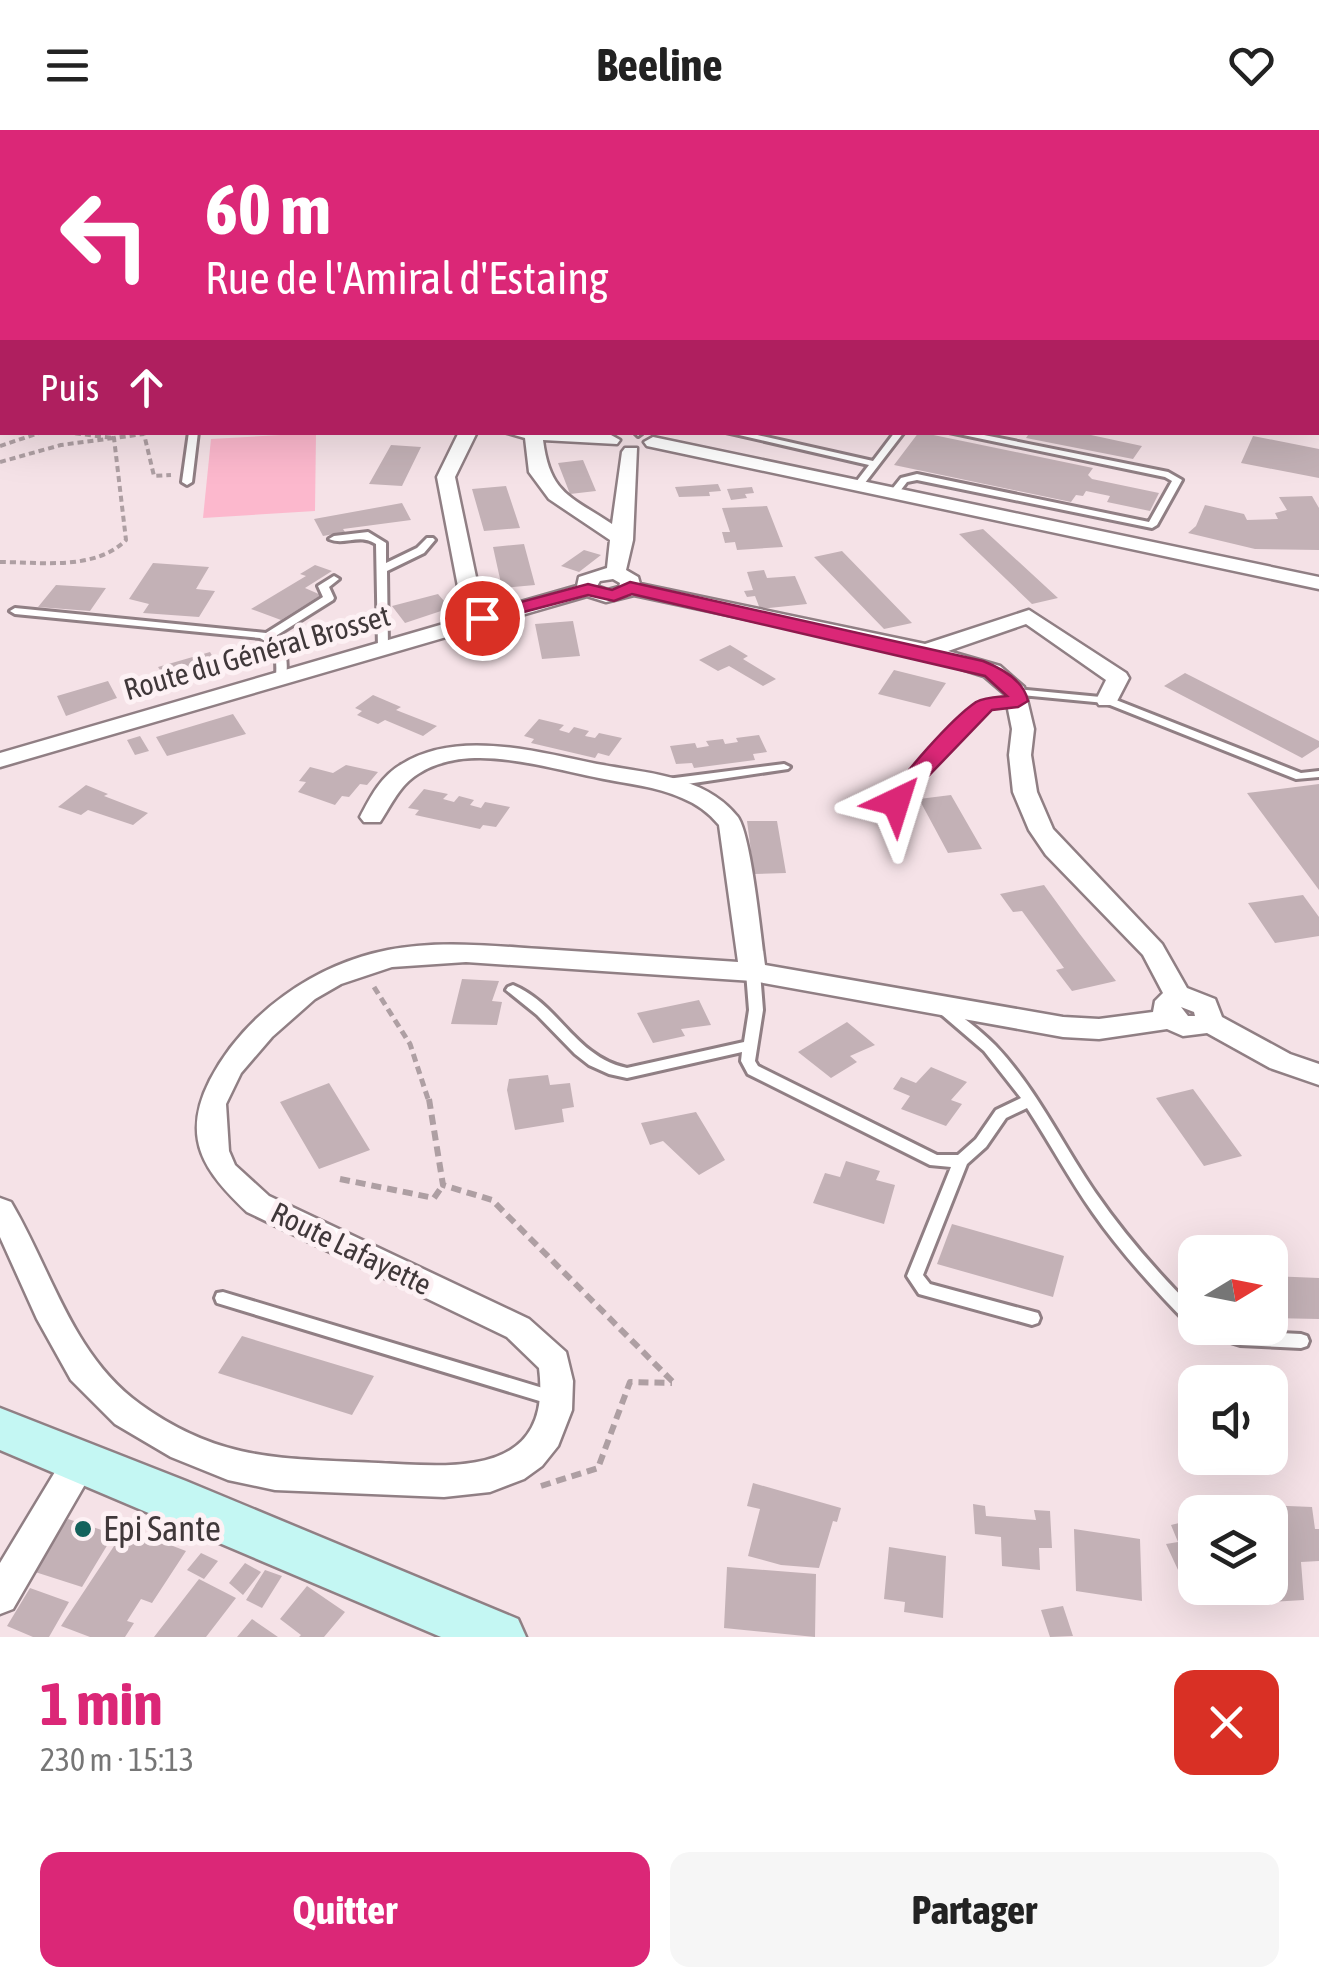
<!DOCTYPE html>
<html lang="fr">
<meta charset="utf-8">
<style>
body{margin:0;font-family:"Asap Condensed",sans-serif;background:#f6f6f6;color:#222;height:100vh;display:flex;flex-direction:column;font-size:38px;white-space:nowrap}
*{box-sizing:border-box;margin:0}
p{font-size:32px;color:#767676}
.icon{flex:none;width:55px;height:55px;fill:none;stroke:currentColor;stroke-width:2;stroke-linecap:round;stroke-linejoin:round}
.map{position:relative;height:1507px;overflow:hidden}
.details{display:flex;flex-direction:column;background:#fff;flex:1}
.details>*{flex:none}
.top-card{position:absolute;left:0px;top:0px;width:1320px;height:305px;box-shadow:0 10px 40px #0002;background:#db2777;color:#fff;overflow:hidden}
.needle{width:65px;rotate:80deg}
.buttons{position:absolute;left:1178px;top:1105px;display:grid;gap:20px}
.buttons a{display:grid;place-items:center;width:110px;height:110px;border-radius:20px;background:#fff;box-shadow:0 10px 40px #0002;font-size:50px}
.pin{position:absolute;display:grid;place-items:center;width:85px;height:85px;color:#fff;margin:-42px;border:5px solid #fff;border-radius:50%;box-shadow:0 2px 10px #0007}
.me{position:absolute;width:110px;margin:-55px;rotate:41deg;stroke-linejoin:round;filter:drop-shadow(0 0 8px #0008)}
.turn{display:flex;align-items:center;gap:35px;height:210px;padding:0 40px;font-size:45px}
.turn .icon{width:130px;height:130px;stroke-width:2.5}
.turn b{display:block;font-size:70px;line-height:85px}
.then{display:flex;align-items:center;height:95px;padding:0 40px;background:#0003;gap:20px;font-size:38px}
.round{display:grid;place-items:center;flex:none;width:105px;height:105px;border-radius:20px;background:#f6f6f6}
.overview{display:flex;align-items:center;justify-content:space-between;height:170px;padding:0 40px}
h1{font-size:60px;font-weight:700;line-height:75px;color:#db2777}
.cta{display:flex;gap:20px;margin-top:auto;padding:20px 40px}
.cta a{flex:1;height:115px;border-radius:20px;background:#db2777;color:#fff;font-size:40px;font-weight:700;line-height:115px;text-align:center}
.cta a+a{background:#f6f6f6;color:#222}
header{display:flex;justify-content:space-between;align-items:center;height:130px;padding:0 40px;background:#fff;font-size:45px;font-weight:700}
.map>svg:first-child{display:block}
.green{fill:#fcb8cd}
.building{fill:#c3b1b6}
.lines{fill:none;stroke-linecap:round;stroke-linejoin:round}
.service-casing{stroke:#907f84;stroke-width:6}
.minor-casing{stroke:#907f84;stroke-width:5}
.secondary-casing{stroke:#907f84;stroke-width:5}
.path-far3{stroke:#ae9fa3;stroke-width:2.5;stroke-dasharray:5 2.5;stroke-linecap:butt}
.path-far2{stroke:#ae9fa3;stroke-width:4;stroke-dasharray:6 4;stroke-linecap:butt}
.path-far1{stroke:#ae9fa3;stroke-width:5;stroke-dasharray:8 5;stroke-linecap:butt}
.path{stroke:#ae9fa3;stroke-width:6;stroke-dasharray:10 6;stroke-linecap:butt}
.service{fill:#fff;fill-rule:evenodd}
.minor{fill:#fff;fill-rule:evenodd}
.secondary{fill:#c4f7f3;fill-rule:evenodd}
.route{fill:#db2777;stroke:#8e194d;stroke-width:2.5}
.poi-dot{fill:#14625c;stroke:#fdf1f4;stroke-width:4}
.labels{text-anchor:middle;stroke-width:10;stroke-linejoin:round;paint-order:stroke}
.street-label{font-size:30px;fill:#40383a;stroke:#fdf1f4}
.near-poi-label{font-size:35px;fill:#40383a;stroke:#fdf1f4;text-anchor:start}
</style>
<header><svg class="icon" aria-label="menu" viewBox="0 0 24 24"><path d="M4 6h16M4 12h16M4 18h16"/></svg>Beeline<svg class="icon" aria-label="heart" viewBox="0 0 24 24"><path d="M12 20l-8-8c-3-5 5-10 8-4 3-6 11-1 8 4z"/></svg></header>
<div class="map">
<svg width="1319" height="1507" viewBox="0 0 1319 1507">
<rect width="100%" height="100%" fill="#f5e2e7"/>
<!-- green -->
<path class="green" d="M316,303l-1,78 -112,7 8,-79z"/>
<!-- building -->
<path class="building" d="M919,302l174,36 -5,7 4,4 67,14 -9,18 -43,-9 3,-6 -24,-5 -3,5 -7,-1 -5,7 -177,-37z
M1030,302h47l65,14 -9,13 -107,-21z
M1253,306l66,13v29l-78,-15z
M391,315l30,2 -19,39 -33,-2z
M583,330l13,31 -26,3 -12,-31z
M718,354l3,7 -12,1 1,4 -31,1 -4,-10z
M506,356l14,42 -36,3 -12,-42z
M752,357l2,6 -9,1 2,4 -16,2 -4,-11z
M1312,366l7,12v42l-64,-1 -67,-16 8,-7 9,-21 39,9 3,6 31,-1 -3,-6 12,-3 -8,-13z
M402,373l9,17 -68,9 2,3 -22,4 -9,-17z
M767,376l16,41 -46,3 -2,-8 -10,1 -3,-11h8l-8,-24z
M983,399l75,69 -26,6 -73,-70z
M524,414l11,41 -33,3 -9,-41z
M584,420l17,5 -22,17 -18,-6z
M842,421l70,72 -28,6 -70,-72z
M153,433l56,4 -13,22 19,2 -16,26 -56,-4 6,-9 -20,-5z
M315,435l17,6 -27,17 16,7 -40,25 -30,-11 55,-33 -6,-2z
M764,440l3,8 28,-2 12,28 -47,5 -5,-13 -8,1 -3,-6 9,-1 -6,-18z
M56,455l50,3 -16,23 -52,-4z
M438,464l12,14 -45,15 -13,-17z
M573,491l7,35 -38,3 -7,-35z
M730,515l18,11 -5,3 33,20 -13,7 -34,-20 -11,5 -19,-11z
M210,522l9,16 -25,7 1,4 -25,6 -12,-18z
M894,540l52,13 -16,24 -52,-13z
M1185,543l134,68v6l-17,11 -138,-72z
M108,551l9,17 -51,18 -9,-20z
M373,565l28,12 -5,3 41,16 -14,10 -38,-16 -7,4 -21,-9 5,-4 -7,-3z
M233,584l13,20 -79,22 -11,-19z
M539,589l25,6 -5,5 10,3 5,-6 15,4 -4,5 10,2 4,-5 23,5 -13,18 -11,-3 -3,5 -64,-15 3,-4 -10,-3z
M759,605l8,17 -14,2 2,6 -61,8 -2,-5 -16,1 -6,-18 25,-3 2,5 12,-2 -3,-5 17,-2 2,5 13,-2 -2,-4z
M140,606l9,15 -14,4 -8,-15z
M346,635l32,7 -11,13 -7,-1 -11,13 -7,-1 -7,9 -37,-13 8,-10 -7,-1 11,-14 23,6z
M1319,654v106l-72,-97z
M86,655l22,9 -4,2 44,17 -15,12 -45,-15 -7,5 -23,-8z
M424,659l24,5 -5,5 11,3 5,-6 15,4 -4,5 11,3 4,-6 25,5 -14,20 -13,-2 -3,4 -65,-14 4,-5 -11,-2z
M951,665l31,54 -34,4 -29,-54z
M747,691h30l9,52 -32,1z
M1044,755l35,48 37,48 -44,10 -16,-21 8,-2 -42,-57 -9,1 -13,-18z
M1303,765l16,22v19l-44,7 -27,-40z
M462,849l37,2 -7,20 10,1 -5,23 -46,-1z
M699,870l12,25 -30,4 4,7 -32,7 -16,-30z
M847,892l28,23 -25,11 7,6 -26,16 -33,-26z
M931,937l36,15 -16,18 11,4 -16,22 -45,-17 9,-13 -17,-7 8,-12 15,6z
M548,945l2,10 20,-2 4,24 -12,2 2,13 -49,8 -8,-40 2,-11z
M329,953l41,67 -51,19 -39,-67z
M1193,959l49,67 -38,10 -48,-68z
M696,982l29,48 -26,15 -36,-34 -13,4 -9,-22z
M846,1031l34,10 -4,9 19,5 -11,39 -71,-21 12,-30 15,4z
M952,1094l112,32 -11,41 -116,-33z
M1270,1146l49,2v41l-49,-1z
M242,1206l132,40 -22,39 -134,-42z
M753,1353l88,25 -4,14 -4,-1 -14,47 -38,-3 -33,-9 12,-47 -13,-3z
M973,1374l12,2 1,10 50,4 -2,-10 16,1 2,37h-13l1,22 -38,-4 -1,-29 -26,-3z
M1263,1375l49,2 3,22h4v32l-18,1 3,38 -34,2v-90h-6z
M68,1389l46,15 -32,53 -50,-16z
M1195,1389v69l44,2 -48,8 -25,-54 12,-2 -7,-17z
M126,1398l60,23 -34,52 -11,-4 -14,22 7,2 -9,14h-35l-29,-11z
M1074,1399l66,10 2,62 -66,-10z
M889,1417l57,9 -3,62 -39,-6 1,-10 -21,-3z
M201,1423l17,8 -14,18 -17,-9z
M245,1433l16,9 -18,23 -14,-12z
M727,1437l89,7 -1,63 -91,-9z
M265,1440l17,6 -20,32 -16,-8z
M199,1449l37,19 -30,39h-52z
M307,1456l38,26 -21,25h-25l2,-2 -21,-16z
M30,1458l39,14 -20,35h-16l-26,-11z
M1063,1476l10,30 -23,1 -9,-27z
M252,1489l26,18h-41z"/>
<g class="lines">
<!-- service casing -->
<g class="service-casing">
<path id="service" d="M1318,84h1v4h-1z
M1318,153h1v4h-1z
M0,161h2v4h-2z
M1318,189h1v5h-1z
M0,225h2v6h-2z
M0,253l2,1v4l-2,1z
M1318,285l1,1v6l-1,-1z
M189,302h9l-6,50 -5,3 -5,-3z
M634,302h8v1l-4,3z
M726,302h18l129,29 22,-29h9l-43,56 -3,1 -5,-3 16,-21z
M949,302h20l199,40 14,8 -25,45 -5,3 -235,-48 -10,2 -10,13h-6l-2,-2 12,-15 16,-4 232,48 23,-41 -7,-4z
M368,402l18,11v20l31,-15 10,-10h6l2,2 -11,13 -37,18 1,77 -5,3 -5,-3 -2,-104c-17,-11 -31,2 -47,-5l5,-3z
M334,446l5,3 -10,8 5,11 -1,2 -59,37c13,12 14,24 12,41l-5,3 -5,-3c1,-18 1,-31 -16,-40l-245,-24 -5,-3 5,-3 251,25 57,-36 -5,-11z
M1016,559l95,9 190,75 18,-2v6l-23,2 -191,-76 -93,-9 -1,-2z
M1018,568l4,1 2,2 -2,2 -33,5 -79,83 -8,12 6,11 -6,4 -4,-1 -8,-14 11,-17 81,-83z
M784,634l6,3 -2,2 -121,18 -6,-4 6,-4z
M753,838l7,4 3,38 -8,51 3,5 179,89h21l18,-16 20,-29 25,-12 -37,-47 -49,-42 2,-3h10c17,12 33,24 48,39 41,43 66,97 100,147 29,42 63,81 100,118v17l-6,-2c-34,-35 -68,-72 -96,-112 -24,-34 -43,-70 -66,-105l-21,10 -20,29 -19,17 -44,111 7,9 108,29 2,5 -2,5 -6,2 -113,-31 -12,-18 44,-109 -21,-2 -182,-91 -7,-13 1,-9 -115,26 -18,-4 -20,-9 -14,-11 -38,-39 -31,-25 2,-3 5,-2c46,19 62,72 114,83l117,-26 5,-32 -3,-38z
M223,1162l333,100 6,2 2,5 -2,5 -6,2 -339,-103 -2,-5 2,-5z
M1199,1198h28l13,3 61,3 6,2 2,5 -2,5 -6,2 -61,-3 -39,-12z"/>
</g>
<!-- minor casing -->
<g class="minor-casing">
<path id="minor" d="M775,0h94l-1,2z
M995,0h93l-1,2z
M1318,102h1v8h-1z
M1318,237h1v11h-1z
M459,302h18l-22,45 26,124 8,10 88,-25 2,-9 28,-9 3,-28 -61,-41 -20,-27 -4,-34 -21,-6 107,3 9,5 -3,4 -74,-4c7,54 27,56 69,84l10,-72 3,-4h12l-4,92 -7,30 12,7 2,7 285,60 104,-34 97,63 3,5 -14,27h-16l-3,-5 10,-20 -80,-56 -78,27 52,15 24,21 10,42 -3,26 6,37 16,37 109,115 25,44 28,11 7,18 68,37 29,10v21l-49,-17 -63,-35 -24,3 -16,-7 -68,10 -36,-2 -310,-56 -287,-19 -74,5 -51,17 -26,15 -43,38 -31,36 -15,31 3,47 6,14 34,31 260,123 37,33 7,29 -1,29 -14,36 -16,20 -18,13 -34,13 -46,5 -169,-7 -47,-10 -57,-23 -56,-33 -44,-44 -34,-61 -37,-82v-39l11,4c41,69 61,153 129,202 82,59 144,54 238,59 76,4 175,15 161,-95l-32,-31 -260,-125c-42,-40 -67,-73 -37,-132 34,-66 105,-116 178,-130 50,-10 103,-4 153,-1 66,4 131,9 197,13l-19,-137c-10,-12 -22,-21 -37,-27 -26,-12 -55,-14 -83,-20 -53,-10 -131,-37 -181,-4 -19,12 -26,30 -38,48h-16l-4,-5c11,-21 21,-41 42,-53 56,-35 135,-12 195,0 48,9 107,11 140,52 14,16 24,122 28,149l298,52 36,2 54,-7 2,-11 8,-8 -20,-38 -97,-100 -17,-25 -16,-38 -4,-37 3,-26 -7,-35 -21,-18 -63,-20 -287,-61 -28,7 -19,-6 -587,171v-14l471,-137 -10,-14 -24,-125zM613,449l7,4 -1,4 -11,3 -11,-4 3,-5zM1181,877l13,5 1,4h-7z
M653,307l666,140v12l-672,-143 -3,-4z
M79,1318l12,4 5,11 -5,11 -78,135 -13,5v-51l67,-111z"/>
</g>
<!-- secondary casing -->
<g class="secondary-casing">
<path id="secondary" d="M0,1278l186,73 332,138 8,18h-85l-441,-187z"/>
</g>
<!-- path-far3 -->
<path class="path-far3" d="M226,2l10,-2"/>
<!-- path-far2 -->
<path class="path-far2" d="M0,316l42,-14
M0,332l61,-17 53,-7 -50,-6
M0,432c40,0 95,9 126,-22l-12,-102 30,-4 10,42 17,-1"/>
<!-- path-far1 -->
<path class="path-far1" d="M374,857l36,57 19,58"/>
<!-- path -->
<path class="path" d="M429,969l14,86 49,15 182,183
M340,1049l94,19 9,-13
M541,1356l57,-18 32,-86 42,1"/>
<!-- service -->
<use href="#service" class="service"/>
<!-- minor -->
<use href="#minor" class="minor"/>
<!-- secondary -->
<use href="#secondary" class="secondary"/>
</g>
<!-- route -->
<path class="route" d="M630,452l353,79c18,7 41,20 45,40l-10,6 -26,3 -79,82 -9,15 -8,2 -10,-7c15,-26 65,-83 90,-100 9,-5 21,-5 31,-6l-22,-20 -353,-82 -18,7 -26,-6 -106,28 -9,-5 3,-4 112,-30 24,6z"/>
<!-- markers -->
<circle class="poi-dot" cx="83" cy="1399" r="10"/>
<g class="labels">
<!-- street labels -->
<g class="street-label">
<text transform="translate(257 523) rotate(-16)" y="10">Route du Général Brosset</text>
<text transform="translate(351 1119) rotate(26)" y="10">Route Lafayette</text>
</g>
<!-- near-poi labels -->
<g class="near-poi-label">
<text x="103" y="1411">Epi Sante</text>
</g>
</g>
</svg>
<div class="buttons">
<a><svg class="needle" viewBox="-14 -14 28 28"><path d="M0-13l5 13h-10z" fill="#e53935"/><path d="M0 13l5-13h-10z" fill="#767676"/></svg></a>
<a><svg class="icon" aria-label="sound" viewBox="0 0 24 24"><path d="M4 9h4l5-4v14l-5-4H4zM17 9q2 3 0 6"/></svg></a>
<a><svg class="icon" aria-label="layers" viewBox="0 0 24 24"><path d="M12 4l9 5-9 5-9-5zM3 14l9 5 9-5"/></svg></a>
</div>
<div class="pin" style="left:482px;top:488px;background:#d93025"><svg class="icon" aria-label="arrive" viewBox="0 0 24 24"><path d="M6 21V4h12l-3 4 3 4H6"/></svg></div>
<svg class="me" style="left:896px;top:672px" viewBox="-20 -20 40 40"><path d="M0-17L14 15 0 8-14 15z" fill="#db2777" stroke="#fff" stroke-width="4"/></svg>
<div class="top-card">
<div class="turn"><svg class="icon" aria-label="left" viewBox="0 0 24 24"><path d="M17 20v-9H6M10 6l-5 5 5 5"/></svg><div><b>60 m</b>Rue de l'Amiral d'Estaing</div></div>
<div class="then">Puis<svg class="icon" aria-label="ahead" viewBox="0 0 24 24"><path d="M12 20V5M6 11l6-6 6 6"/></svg></div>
</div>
</div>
<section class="details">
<div class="overview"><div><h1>1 min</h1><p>230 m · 15:13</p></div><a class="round" style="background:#d93025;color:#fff"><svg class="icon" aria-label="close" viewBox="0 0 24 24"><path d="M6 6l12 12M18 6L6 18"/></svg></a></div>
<div class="cta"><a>Quitter</a><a>Partager</a></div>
</section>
